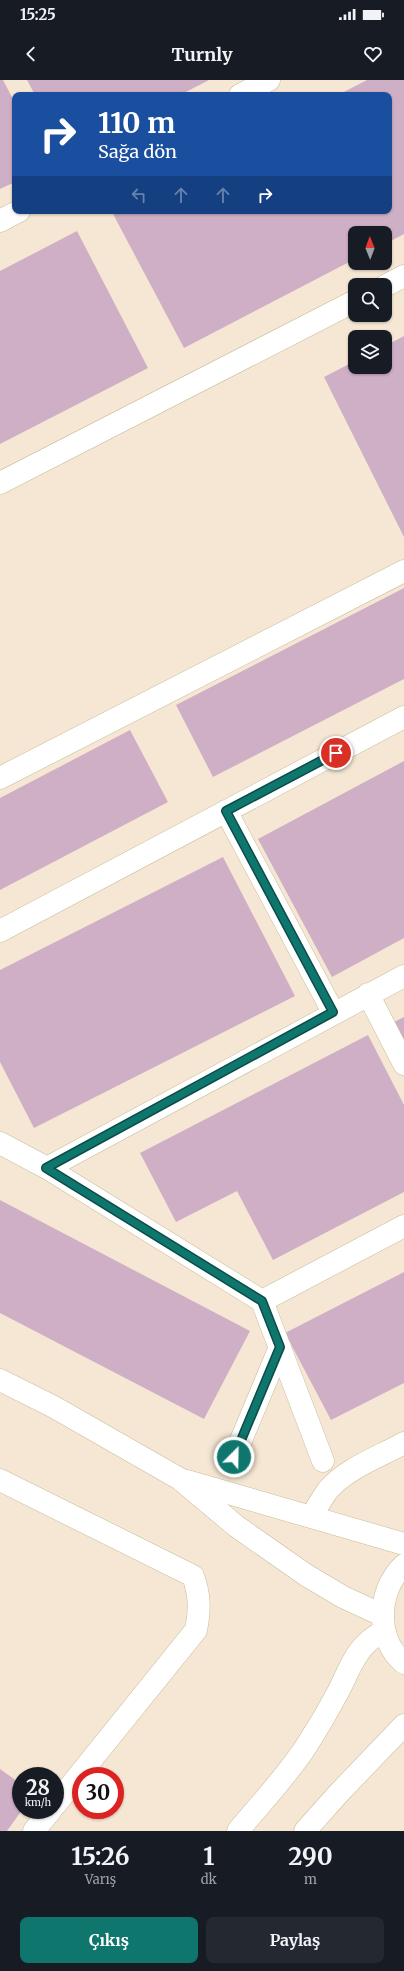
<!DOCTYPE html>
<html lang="tr">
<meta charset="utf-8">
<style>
body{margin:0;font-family:Merriweather,serif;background:#242831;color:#f1f3f6;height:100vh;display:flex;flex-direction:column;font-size:15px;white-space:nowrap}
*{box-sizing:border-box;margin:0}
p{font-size:13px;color:#9ea1a6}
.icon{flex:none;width:22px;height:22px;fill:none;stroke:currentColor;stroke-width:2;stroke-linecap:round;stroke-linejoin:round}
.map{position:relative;height:1751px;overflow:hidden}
.sheet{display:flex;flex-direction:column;background:#171b24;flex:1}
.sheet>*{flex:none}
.top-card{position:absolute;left:12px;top:12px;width:380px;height:122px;border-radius:8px;box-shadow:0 1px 3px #0004;background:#1a4fa0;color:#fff;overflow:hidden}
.needle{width:26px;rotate:359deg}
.buttons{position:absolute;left:348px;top:146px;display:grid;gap:8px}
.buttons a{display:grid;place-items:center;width:44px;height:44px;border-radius:8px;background:#171b24;box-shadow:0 1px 3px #0004;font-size:20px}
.speed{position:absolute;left:12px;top:1687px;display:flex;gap:8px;font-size:20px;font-weight:700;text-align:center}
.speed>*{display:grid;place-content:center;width:52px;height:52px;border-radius:50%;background:#171b24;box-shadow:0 1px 3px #0004;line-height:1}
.speed small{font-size:10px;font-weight:400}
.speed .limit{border:6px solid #d22;background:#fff;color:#111}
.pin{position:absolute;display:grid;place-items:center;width:34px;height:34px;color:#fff;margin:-17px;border:2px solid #fff;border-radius:50%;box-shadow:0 1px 4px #0007}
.me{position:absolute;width:44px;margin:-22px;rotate:23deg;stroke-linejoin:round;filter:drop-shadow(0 0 3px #0008)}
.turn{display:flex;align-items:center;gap:14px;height:84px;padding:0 20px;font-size:18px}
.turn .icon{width:52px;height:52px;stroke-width:2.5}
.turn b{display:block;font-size:28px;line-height:34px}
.lanes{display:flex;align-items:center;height:38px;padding:0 20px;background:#0003;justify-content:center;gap:20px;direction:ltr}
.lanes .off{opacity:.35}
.eta{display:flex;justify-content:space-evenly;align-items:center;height:68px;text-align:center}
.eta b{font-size:24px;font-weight:700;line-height:28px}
.primary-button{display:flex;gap:8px;margin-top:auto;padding:8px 20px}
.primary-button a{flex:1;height:46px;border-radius:8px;background:#0f766e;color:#fff;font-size:16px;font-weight:700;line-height:46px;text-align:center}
.primary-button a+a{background:#242831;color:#f1f3f6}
.status{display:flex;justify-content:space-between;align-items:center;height:28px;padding:0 20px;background:#171b24;direction:ltr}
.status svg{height:11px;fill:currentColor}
header{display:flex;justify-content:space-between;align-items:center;height:52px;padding:0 20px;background:#171b24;font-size:18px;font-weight:700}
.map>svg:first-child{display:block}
.industrial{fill:#f6e7d4;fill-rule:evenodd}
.building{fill:#cfafc6}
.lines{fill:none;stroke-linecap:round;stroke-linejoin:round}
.minor-casing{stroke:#c7bc99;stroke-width:23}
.minor{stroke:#fff;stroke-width:22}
.route-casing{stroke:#0a4d48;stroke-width:10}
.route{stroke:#0f766e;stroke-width:7}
</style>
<div class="status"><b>15:25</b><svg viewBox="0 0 49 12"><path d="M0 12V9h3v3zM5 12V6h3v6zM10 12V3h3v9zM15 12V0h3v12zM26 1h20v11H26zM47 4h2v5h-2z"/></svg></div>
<header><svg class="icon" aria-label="back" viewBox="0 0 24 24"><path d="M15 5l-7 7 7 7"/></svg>Turnly<svg class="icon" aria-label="heart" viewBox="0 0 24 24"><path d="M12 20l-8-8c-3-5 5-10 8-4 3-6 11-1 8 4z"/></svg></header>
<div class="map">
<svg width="404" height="1751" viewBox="0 0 404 1751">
<rect width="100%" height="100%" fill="#fff3cf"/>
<!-- industrial -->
<path class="industrial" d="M0,0h404v1751h-404zM15,15h374v116h-374zM355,153h30v30h-30zM355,205h30v30h-30zM355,257h30v30h-30zM21,1696h34v34h-34zM81,1696h34v34h-34z"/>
<!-- building -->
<path class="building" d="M0,0h3l12,23v79l-15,7z
M27,0h182l-29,15h-145z
M367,0h37v154l-19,10v-11h-30v26l-171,89 -72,-136 3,-1h274v-116h-51z
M77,151l71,137 -148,76v-173z
M404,256v201l-80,-160 31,-16v6h30v-21z
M404,508v91l-191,98 -37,-72z
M130,650l38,72 -168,88v-92z
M404,681v177l-72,39 -74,-138z
M223,777l72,139 -261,132 -34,-66v-92z
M404,937v24l-10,-19z
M368,955l36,70v87l-131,68 -36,-69 -61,31 -36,-69z
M0,1120l250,131 -46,88 -204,-106z
M404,1192v111l-73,37 -46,-87z
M0,1689l21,15v26h1l-15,21h-7z"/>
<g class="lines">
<!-- minor casing -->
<g class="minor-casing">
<path id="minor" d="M240,15l29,-15
M0,141l19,-10
M385,206l19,-10
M0,403l355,-182
M0,698l404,-207
M226,731l107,201
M0,851l404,-214
M368,914l36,70
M0,1063l47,25 215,133 61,160
M47,1088l357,-192
M262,1221l142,-75
M0,1300l54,27 126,72 56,47 70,49 37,22 39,18
M234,1377l46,-110
M0,1400l193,96c7,19 7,35 3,54l-141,175
M187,1401l217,63
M312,1436c5,-9 10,-18 16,-26 19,-22 51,-33 76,-47
M404,1485c-27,25 -29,74 0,98
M34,1751l17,-21
M238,1751c23,-28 49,-55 69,-86 11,-17 21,-34 31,-53 13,-25 18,-47 46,-61
M305,1751l33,-37 66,-69"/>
</g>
<!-- minor -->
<use href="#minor" class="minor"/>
</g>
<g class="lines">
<!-- route casing -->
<g class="route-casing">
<path id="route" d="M234,1377l46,-110 -18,-46 -216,-133 287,-156 -107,-201 110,-58"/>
</g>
<!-- route -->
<use href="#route" class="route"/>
</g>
</svg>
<div class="buttons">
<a><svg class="needle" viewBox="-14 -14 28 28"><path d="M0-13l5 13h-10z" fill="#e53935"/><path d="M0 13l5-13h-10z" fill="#9ea1a6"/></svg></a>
<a><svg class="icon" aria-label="search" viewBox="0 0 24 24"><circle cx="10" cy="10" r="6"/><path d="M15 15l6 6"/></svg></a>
<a><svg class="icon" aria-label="layers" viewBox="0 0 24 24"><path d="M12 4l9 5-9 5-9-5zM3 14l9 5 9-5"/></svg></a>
</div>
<div class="speed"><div>28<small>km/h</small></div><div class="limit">30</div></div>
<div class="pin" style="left:336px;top:673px;background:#d93025"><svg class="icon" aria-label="arrive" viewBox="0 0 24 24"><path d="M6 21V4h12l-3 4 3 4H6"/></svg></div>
<svg class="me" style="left:234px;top:1377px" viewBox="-20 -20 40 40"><circle r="17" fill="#0f766e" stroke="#fff" stroke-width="3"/><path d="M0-11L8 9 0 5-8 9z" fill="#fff"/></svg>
<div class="top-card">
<div class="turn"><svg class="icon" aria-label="right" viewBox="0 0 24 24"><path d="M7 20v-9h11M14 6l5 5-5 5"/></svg><div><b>110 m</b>Sağa dön</div></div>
<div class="lanes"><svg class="icon off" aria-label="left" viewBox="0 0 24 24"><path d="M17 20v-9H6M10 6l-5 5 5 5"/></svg><svg class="icon off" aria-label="ahead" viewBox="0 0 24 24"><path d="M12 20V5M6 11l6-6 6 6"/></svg><svg class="icon off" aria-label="ahead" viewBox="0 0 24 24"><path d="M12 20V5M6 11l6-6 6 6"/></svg><svg class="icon" aria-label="right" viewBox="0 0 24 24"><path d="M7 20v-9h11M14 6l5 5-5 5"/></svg></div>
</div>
</div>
<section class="sheet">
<div class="eta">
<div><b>15:26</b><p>Varış</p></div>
<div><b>1</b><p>dk</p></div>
<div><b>290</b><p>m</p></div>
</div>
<div class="primary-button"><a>Çıkış</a><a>Paylaş</a></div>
</section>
